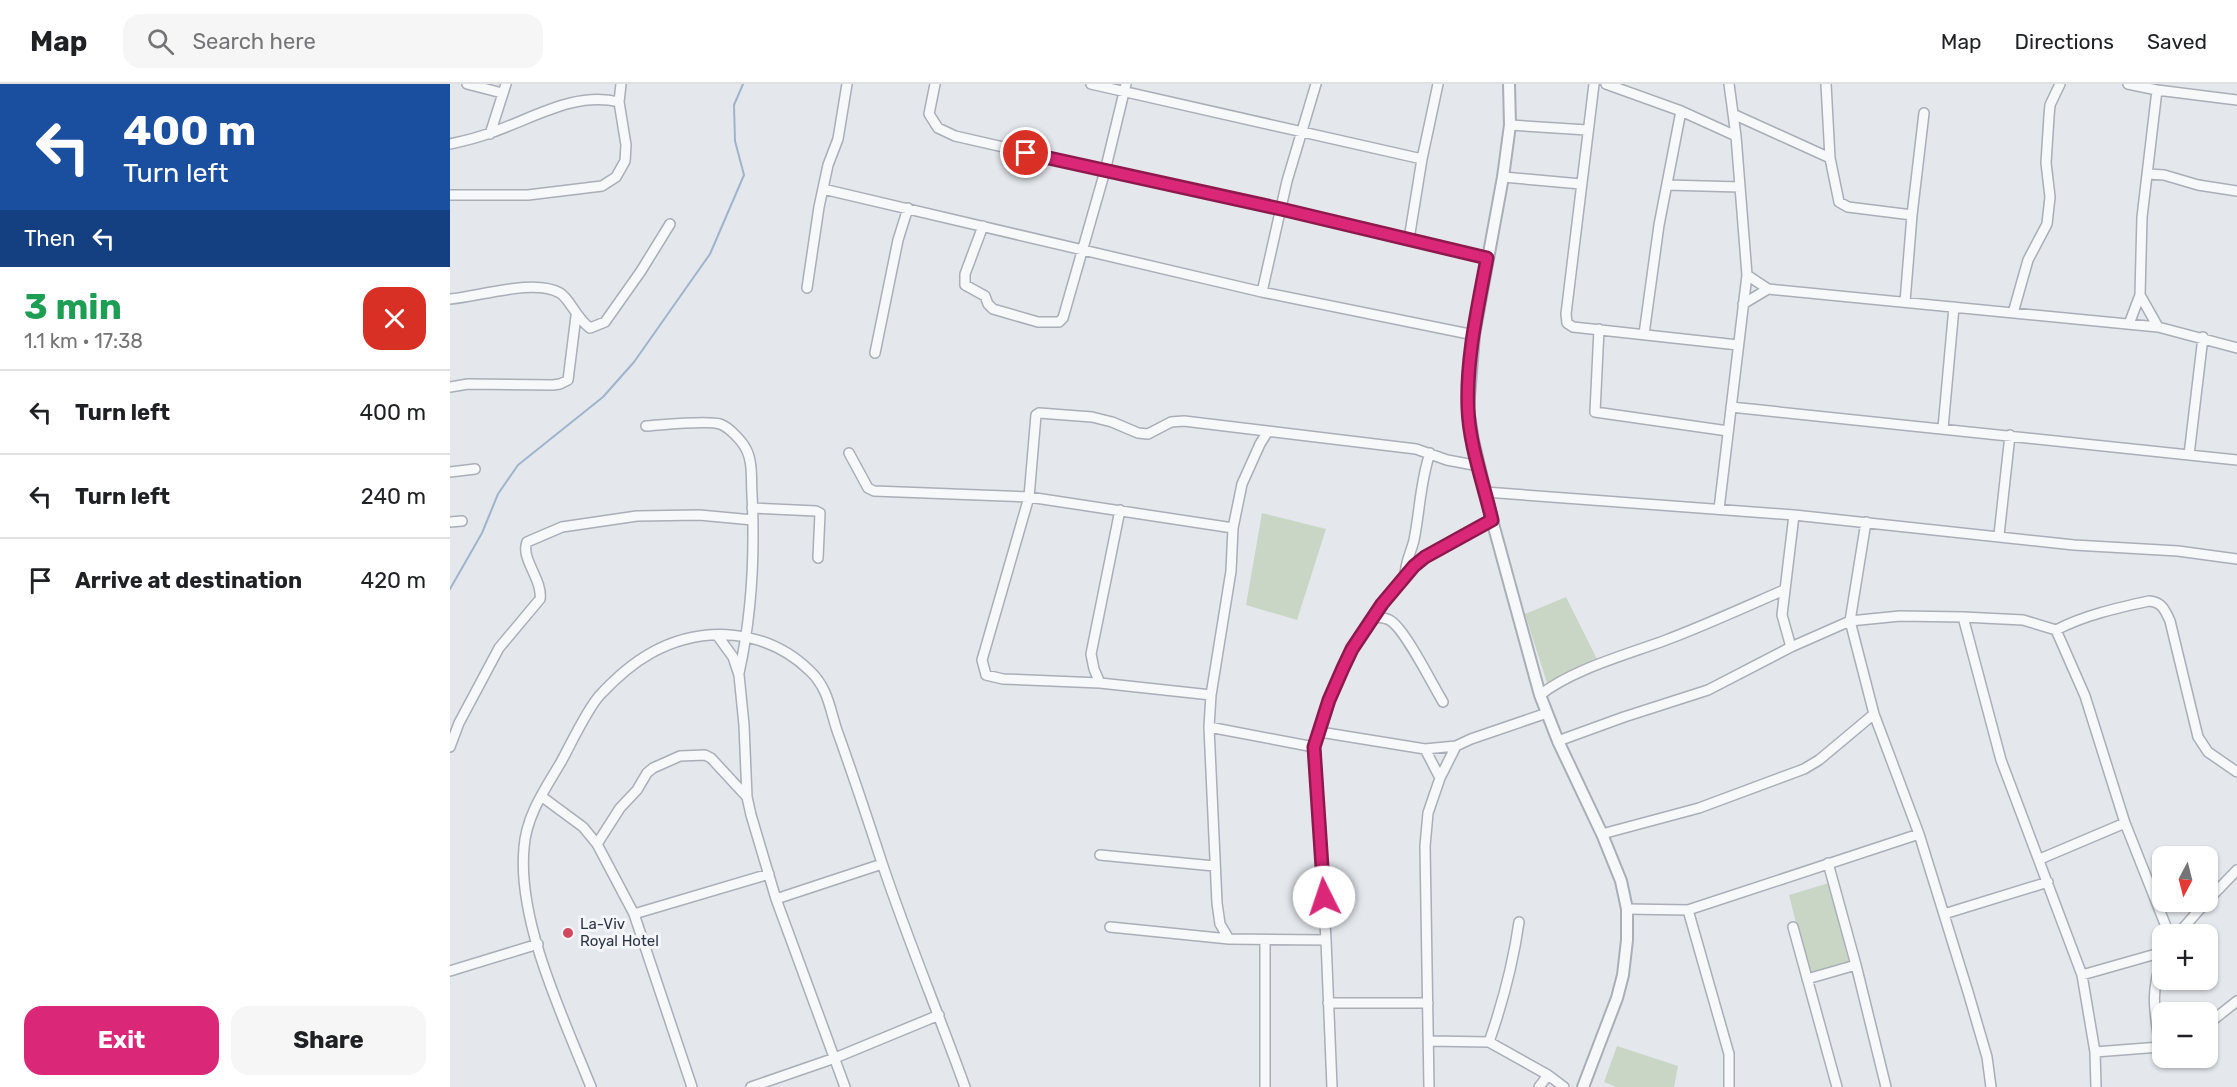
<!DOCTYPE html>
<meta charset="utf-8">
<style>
body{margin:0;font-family:Rubik,sans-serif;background:#f6f6f6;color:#202124;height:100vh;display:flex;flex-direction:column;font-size:22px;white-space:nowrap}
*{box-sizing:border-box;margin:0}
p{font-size:20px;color:#757577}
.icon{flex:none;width:33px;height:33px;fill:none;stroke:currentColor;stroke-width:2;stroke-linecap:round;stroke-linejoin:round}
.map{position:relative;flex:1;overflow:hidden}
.drawer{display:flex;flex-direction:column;background:#fff;width:450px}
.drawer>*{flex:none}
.guide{background:#1a4fa0;color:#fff;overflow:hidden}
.needle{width:39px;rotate:187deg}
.fabs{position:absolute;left:1702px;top:762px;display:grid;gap:12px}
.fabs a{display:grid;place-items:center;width:66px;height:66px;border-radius:12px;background:#fff;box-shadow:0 2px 4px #0004;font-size:30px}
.pin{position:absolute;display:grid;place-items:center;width:51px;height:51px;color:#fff;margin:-26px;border:3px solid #fff;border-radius:50%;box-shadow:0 2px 6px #0007}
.me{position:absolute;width:66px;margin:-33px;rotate:356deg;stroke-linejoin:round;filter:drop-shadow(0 0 4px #0008)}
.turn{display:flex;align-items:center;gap:21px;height:126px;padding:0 24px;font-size:27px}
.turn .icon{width:78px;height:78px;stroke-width:2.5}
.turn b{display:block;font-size:42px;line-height:51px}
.then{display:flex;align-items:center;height:57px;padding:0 24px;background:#0003;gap:12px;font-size:22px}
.round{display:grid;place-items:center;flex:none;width:63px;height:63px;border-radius:18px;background:#f6f6f6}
.summary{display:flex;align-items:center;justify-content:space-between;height:102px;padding:0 24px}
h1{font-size:36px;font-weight:700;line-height:45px;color:#1e9e55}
.primary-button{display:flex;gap:12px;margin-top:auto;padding:12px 24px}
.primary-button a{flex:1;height:69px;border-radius:18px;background:#db2777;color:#fff;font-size:24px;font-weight:700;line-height:69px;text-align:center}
.primary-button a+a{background:#f6f6f6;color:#202124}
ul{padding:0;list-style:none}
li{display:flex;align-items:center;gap:18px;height:84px;padding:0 24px;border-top:2px solid #e0e0e0}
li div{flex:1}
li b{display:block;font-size:22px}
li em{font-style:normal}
header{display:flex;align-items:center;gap:36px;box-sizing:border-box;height:84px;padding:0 30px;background:#fff;border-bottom:2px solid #e0e0e0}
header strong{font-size:28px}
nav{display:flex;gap:33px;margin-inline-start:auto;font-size:21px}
.search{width:420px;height:54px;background:#f6f6f6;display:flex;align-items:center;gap:15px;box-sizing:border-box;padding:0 21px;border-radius:18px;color:#757577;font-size:22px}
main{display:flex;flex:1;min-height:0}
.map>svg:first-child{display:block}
.green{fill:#c9d6c5}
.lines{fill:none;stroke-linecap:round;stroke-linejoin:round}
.stream{stroke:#9fb4cc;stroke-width:2}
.minor-casing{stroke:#a9aeb7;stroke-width:12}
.tertiary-casing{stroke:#a9aeb7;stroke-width:14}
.minor{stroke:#f7f8fa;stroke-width:9}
.tertiary{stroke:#f7f8fa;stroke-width:10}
.route-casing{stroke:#8e194d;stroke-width:15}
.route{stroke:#db2777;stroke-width:10}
.poi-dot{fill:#d1495b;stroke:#f4f6f9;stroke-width:2}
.labels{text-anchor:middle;stroke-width:6;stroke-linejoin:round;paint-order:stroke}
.poi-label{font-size:15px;fill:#2b3445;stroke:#f4f6f9;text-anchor:start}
</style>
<header>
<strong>Map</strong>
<div class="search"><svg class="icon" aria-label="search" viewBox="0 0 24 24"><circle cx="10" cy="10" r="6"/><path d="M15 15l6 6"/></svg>Search here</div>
<nav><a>Map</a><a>Directions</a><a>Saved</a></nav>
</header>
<main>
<section class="drawer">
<div class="guide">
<div class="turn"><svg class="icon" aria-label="left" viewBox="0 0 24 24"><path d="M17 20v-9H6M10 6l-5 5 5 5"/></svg><div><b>400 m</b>Turn left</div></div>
<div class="then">Then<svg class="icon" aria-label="left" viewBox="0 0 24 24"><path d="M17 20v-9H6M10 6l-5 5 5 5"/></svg></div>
</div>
<div class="summary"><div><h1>3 min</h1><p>1.1 km · 17:38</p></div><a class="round" style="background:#d93025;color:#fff"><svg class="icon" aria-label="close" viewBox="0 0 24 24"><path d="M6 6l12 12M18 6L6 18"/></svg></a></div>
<ul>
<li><svg class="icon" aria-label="left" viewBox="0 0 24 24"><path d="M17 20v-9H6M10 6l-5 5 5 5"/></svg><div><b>Turn left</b></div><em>400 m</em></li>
<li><svg class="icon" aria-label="left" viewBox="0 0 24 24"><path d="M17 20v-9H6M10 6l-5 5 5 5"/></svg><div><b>Turn left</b></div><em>240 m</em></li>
<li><svg class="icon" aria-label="arrive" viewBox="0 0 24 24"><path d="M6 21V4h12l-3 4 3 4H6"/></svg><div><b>Arrive at destination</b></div><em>420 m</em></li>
</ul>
<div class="primary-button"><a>Exit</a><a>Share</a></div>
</section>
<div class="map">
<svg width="1787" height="1003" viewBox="0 0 1787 1003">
<rect width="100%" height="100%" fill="#e4e7ec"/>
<!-- green -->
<path class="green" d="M812,429l64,16 -29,91 -51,-15z
M1116,513l32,64 -51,22 -22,-69z
M1379,799l21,83 -41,9 -20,-80z
M1167,962l61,20 -4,21h-58l-12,-5z"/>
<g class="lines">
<!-- stream -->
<path class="stream" d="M0,505l32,-56 16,-39 20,-29 85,-68 31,-35 76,-108 34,-79 -9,-34 -1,-36 9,-21"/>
<!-- minor casing -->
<g class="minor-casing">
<path id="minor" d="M17,0l35,9
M485,0l-6,30 9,14 17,8 454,103 78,19
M641,0l331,75
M1144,0l-28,230 1,9 6,4 165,18
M1156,0l75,27 55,25
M1376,0l4,74 9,44 9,5 64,8
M1678,0l29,6 80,10
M1283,30l97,44
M1060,41l77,5
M40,50l16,-50
M0,60c14,-3 27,-6 40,-11 42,-14 84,-42 129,-31
M1698,90l16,1 34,10 39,6
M1053,93l78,7
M1217,101l73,2
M373,105l439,103 212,43
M0,111h78l74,-9 14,-9 9,-16 1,-16 -7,-43 2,-18
M533,142l-18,48v11l20,11 3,8 5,5 45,13h21l4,-4 42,-147 21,-87
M959,155l13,-80 16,-75
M1297,191l21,14 390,38 79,21
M357,204l12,-81 9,-42 10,-26 9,-55
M812,208l25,-111 29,-97
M1690,211l18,32
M0,215c28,-2 84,-21 110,-6 10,6 16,25 30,35l15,-6 36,-51 29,-47
M1455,218l7,-87 12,-102
M1293,220l25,-15
M1563,229l15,-53 19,-36 3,-27 -4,-34 3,-47 1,-11 10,-21
M1679,240l11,-29 2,-78 15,-127
M1149,245l-4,83 133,19
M1194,250l15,-109 22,-114
M425,269l23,-113 10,-32
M0,303l18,-3 85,1 7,-1 8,-4 8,-64
M1281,323l506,53
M196,342c16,-1 61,-6 74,-2 9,3 22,17 26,25 7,13 5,31 6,46 3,60 0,119 -13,178
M1493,344l11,-121
M818,347l-8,13 -18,40 -9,44 -2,43 -20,124 -2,32 8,176 3,21 9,15 97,1
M399,369l19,35 6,3 155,6 204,31
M1739,371l14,-118
M0,388l25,-3
M1035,408l309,23 280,30 104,6 59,8
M302,424l64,3 4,2 -2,45
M1269,425l28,-234 -11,-139 -7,-52
M0,438l12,-1
M1416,438l-16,99 24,93 45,120 49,158 19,65 4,30
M1549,451l11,-100
M955,492c0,-14 6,-23 9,-36 6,-29 6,-58 16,-87
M923,533c6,1 13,0 18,4 15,10 41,63 52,81
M1513,533l60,3 33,10 29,66 40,127
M1606,546c29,-15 61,-22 93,-29 13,1 16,9 21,20l28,116 10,15 29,20
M267,551l16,22 6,18 5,50 3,72 4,18 25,84 69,188
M1341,563l-9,-32 12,-100
M650,599l-6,-14 -3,-15 29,-144
M761,611l-111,-12 -97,-4 -17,-4 -4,-15 47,-163 7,-82 3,-2 53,4 20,5 26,11 10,1 23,-12 13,-1 232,28 31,11 32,6
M1090,611c33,-26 86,-40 126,-55 40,-15 79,-33 118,-50
M759,643l105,20
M870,648l105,17 31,-3
M1108,657l66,-24 84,-27 83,-43 59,-26 50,-5 63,1 38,143 81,215 13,77 1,35
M0,663l9,-24 40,-75 41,-49c3,-19 -20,-41 -13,-57l35,-15 75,-11 62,-1 54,5
M975,665l15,29
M91,712l42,31 14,17 37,70 58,173
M1152,750l97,-26 105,-39 15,-9 55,-46
M147,760l23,-36 17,-18 10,-17 6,-5 27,-12 25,-1 6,3 36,39
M650,771l114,11
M1590,775l85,-36 44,111
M1378,779l28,102 30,122
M326,815l106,-35
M1758,816l29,-30
M1177,825l61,1 231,-76
M1238,826l41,144v33
M184,830l135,-40
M1494,830l104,-32
M660,843l119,12
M1343,843l44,160
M1728,850l28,-32
M0,887l88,-27
M1632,891l81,-23
M1357,895l49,-14
M878,919h100
M1758,940l29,-23
M979,957l60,1 59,33 16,12
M1039,958c14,-40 24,-78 30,-120
M1645,968l65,-5c-6,-39 -10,-53 3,-92
M141,1003c-27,-68 -74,-165 -67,-239 2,-32 21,-59 37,-86 10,-18 26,-53 39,-67 14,-15 33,-32 51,-42 52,-29 116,-24 159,18 20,19 20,42 29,65 15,42 29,84 43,127 25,75 56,149 83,224
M301,1003l84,-29 104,-43
M815,1003v-147
M882,1003l-6,-147 -12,-193 15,-47 22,-51 31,-45 32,-38 11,-9 67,-37
M979,1003l-4,-241 3,-33 12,-35 16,-32 15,-7 76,-26
M1089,1003l9,-12"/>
</g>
<!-- tertiary casing -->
<g class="tertiary-casing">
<path id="tertiary" d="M1059,0l1,41 -7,52 -29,158 -6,74 5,31 19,80 48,175 18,46 44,93 19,47 6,28v31l-4,35 -6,23 -34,89"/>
</g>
<!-- minor -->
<use href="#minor" class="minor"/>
<!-- tertiary -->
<use href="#tertiary" class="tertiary"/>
</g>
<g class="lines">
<!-- route casing -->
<g class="route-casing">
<path id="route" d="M576,69l255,56 206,49c-9,49 -21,100 -19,150 1,36 16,77 24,112l-67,37 -11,9 -32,38 -30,45 -9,19 -14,32 -15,47 10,150"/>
</g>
<!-- route -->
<use href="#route" class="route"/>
</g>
<!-- markers -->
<circle class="poi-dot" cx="118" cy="849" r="6"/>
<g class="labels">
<!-- poi labels -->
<g class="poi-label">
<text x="130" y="845">La-Viv<tspan x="130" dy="17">Royal Hotel</tspan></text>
</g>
</g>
</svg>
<div class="fabs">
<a><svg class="needle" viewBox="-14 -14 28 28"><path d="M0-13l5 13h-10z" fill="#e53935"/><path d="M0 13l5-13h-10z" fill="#757577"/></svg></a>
<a>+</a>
<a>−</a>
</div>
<div class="pin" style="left:576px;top:69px;background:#d93025"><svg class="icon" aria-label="arrive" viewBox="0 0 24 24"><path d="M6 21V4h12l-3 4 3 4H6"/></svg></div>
<svg class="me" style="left:874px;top:813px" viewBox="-20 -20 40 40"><circle r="19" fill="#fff"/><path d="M0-13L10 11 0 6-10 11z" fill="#db2777"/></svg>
</div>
</main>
